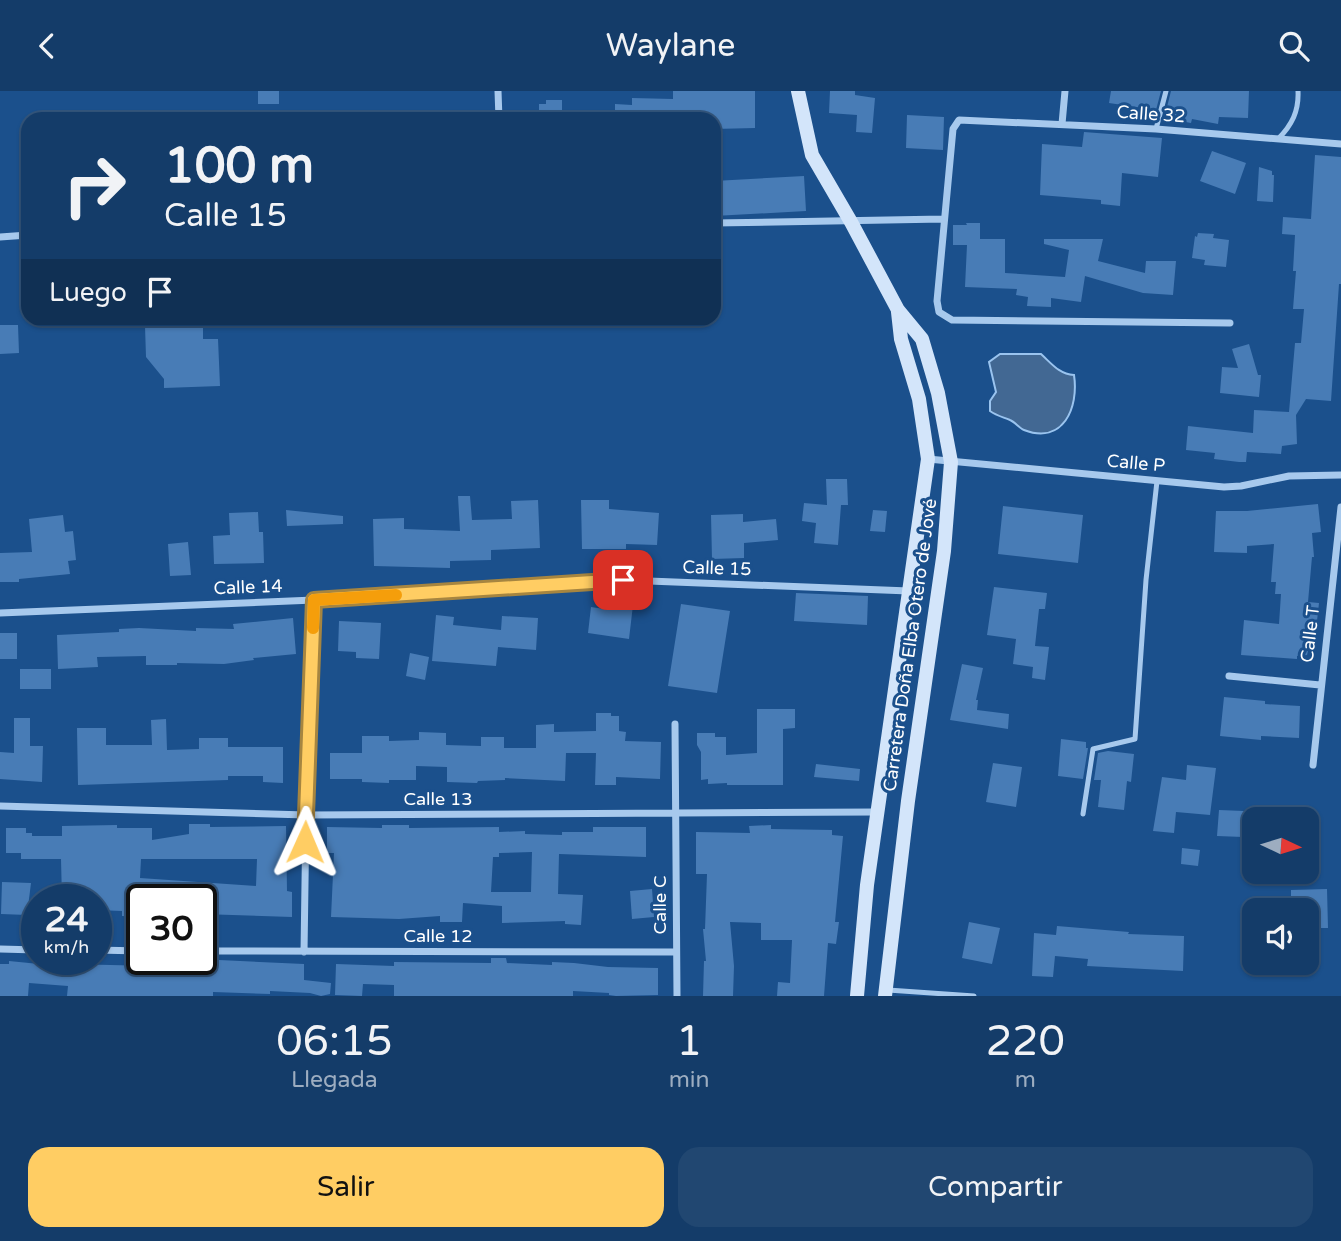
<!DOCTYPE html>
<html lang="es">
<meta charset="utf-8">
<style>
body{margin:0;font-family:"Varela Round",sans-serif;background:#214771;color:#f1f3f6;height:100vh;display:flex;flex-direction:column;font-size:26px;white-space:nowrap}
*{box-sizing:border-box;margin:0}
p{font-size:23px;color:#9dadc0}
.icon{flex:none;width:38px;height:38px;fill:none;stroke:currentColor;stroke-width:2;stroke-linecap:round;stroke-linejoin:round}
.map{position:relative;height:905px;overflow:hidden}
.drawer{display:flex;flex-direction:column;background:#143c69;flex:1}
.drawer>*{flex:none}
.guide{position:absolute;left:21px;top:21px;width:700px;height:214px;border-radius:21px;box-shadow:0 2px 5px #0004,0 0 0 2px #33567d;background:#143c69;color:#f1f3f6;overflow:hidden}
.needle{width:46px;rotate:94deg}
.controls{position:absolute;left:1242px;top:716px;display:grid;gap:14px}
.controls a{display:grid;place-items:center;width:77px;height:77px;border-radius:14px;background:#143c69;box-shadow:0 2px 5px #0004,0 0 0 2px #33567d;font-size:35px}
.speed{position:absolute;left:21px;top:793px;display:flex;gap:14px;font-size:35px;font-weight:700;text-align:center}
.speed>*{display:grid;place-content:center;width:91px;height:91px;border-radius:50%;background:#143c69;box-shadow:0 2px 5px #0004,0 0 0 2px #33567d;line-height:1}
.speed small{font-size:18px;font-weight:400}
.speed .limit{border:4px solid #111;border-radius:10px;background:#fff;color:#111}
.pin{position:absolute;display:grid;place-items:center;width:60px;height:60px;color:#fff;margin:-30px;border-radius:14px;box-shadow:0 4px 10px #0006}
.me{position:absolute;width:77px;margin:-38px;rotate:1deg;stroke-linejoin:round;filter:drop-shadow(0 0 5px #0008)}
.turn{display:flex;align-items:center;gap:24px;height:147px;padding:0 28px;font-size:32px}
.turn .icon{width:91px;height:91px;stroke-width:2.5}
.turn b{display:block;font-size:49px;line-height:60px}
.then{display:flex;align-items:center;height:66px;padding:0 28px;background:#0003;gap:14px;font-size:26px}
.eta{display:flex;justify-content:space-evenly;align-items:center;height:119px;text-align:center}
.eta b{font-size:42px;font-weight:600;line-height:49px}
.primary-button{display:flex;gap:14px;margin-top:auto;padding:14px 28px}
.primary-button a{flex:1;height:80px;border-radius:21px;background:#ffcd63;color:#111;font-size:28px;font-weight:600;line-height:80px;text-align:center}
.primary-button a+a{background:#214771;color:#f1f3f6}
header{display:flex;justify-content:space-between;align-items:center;height:91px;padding:0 28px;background:#143c69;font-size:32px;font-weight:600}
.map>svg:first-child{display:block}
.water{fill:#426893;stroke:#9ac4ef;stroke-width:2}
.building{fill:#487cb6;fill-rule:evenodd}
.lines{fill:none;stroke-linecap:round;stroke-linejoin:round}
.lane{stroke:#a7c9ed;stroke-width:5}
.street{stroke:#a7c9ed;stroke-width:7}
.secondary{stroke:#d3e5fa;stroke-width:14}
.route-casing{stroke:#a68540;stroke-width:18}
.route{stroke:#ffcd63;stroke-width:12}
.slow{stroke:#f59e0b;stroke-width:12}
.labels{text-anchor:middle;stroke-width:6;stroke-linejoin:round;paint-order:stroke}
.street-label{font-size:18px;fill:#fff;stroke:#1b508c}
</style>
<header><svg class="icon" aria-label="back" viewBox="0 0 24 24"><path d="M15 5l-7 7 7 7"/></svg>Waylane<svg class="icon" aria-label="search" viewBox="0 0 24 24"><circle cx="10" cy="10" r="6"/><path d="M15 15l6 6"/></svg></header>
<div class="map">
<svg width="1341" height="905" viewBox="0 0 1341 905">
<rect width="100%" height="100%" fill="#1b508c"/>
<!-- water -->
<path class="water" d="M1000,263h41c11,10 18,20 33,21 5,33 -11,70 -50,55 -5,-2 -9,-8 -14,-10 -7,-3 -13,-4 -20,-9v-10l6,-9 -7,-30z"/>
<!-- building -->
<path class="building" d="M258,0h21v13h-21z
M673,0h82v37l-41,1v-10h-99v-15l17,1v-7l41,1z
M830,0h25v4l20,3 -3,35 -16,-1 1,-17 -28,-2z
M1111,0h50l-5,19 -47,-7z
M1171,0h78l-1,27 -29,-1 -1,7 -26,-5 -1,4 -21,-4 2,-7 -6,-1z
M546,9h16v19h-23v-15h7z
M907,24l37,2 -1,33 -37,-2z
M1084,41l78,6 -4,39 -36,-4 -2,33 -19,-2v-4l-61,-5 2,-51 40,3z
M1212,60l34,12 -11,31 -35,-13z
M1315,64l26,2v127h-2l-8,117 -25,-2 -10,16 1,29 -15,2 -1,8 -34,-2 -1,10h-7l-25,-3 1,-6 -29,-3 2,-24 65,7 1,-23 35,2 6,-69h6l3,-34h-11l3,-38h-3l2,-36 -13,-1 1,-17 28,2z
M1259,76l13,4v4h2l-1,27 -16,-1z
M804,85l2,35 -92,5v-35z
M966,132h14v16h25v34l60,4 4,-27 -25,-6v-5h59l-5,22 47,12 1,-12h30l-3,34 -30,-2 -58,-17 -4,26 -30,-4v9l-24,-1 1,-9 -12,-2 1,-6 -52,-2 2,-42h-14v-20h14z
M1198,142l16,1 -1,4 16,2 -3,27 -22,-2 1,-5 -13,-2 3,-22 2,1z
M162,228h41v20h15l2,47 -56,2v-9l-18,-22 -1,-31 17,-1z
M0,234h18l1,28 -19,1z
M1249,253l9,31h3l-2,22 -39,-4 2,-26 16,1 -6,-19z
M826,388h21l1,26h-7l-3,40 -24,-2 2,-20 -14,-2 2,-18 23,2z
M458,405h12l2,24 40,-1 -1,-18 27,-1 2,48 -49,2v10l-41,1v7l-76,-2 -1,-47 31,-1v11l56,2z
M581,409h28v9l50,4 -2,32 -31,-1v5h-44z
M1318,413l3,28 -9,1 2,24h-2l-4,45 11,1 -2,18h-3l-3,30h-3l-1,4 -10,1v3l-56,-4 3,-35 35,4 2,-30h-6l1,-12h-5l3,-38 -27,2v7l-33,-1 2,-41h31z
M1003,415l80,9 -5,48 -80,-9z
M286,419l57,6v8l-56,2z
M873,419l14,1 -2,21 -15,-1z
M258,421l1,20h4l1,31 -50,1 -1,-28 17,-1 -1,-22z
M743,423v8l33,-3 2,21 -34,3v15l-32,1 -1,-44z
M63,424l2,17 8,-1 3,29 -8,1 2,13 -51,5v3h-19v-29l32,-1 -3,-33z
M188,451l3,33 -21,1 -2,-32z
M994,496l53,6 -2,16h-6l-4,37 14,1 -4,33 -13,-2 1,-11 -20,-3 3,-25 -29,-4z
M796,502l72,3 -1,29 -73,-4z
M612,511l21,3 -4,34 -41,-6 3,-26 20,3z
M681,513l49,7 -13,82 -49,-7z
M436,524l18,2 -1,8 48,5 1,-14 36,2 -2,32 -38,-3 -2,19 -64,-5z
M293,527l3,36 -43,4 1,2 -30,4 -47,-1v2h-31v-9l-49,1 1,10 -40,2 -1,-34 62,-3v-3l20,-1 57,3v-3l38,1 -1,-5z
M339,530l42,2 -2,36 -23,-1v-6l-18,-1z
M0,542h17v26h-17z
M410,562l19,4 -4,23 -19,-4z
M962,573l21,4 -7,32h2l-1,10 32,4 -1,15 -58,-9z
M20,578h31v20h-31z
M1224,606l41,4v3l35,2 -1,32 -38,-2v4l-41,-4z
M757,618h38v19l-12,1v56h-56v-2l-19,1v-5l-7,1v-28l-4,-7v-12h18v4h11v18l31,-2z
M596,622h15v3h8v15l7,1 -1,9 36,1 -1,37 -44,-2v8h-21l1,-32h-30l-1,28 -60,-3v2l-27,1 -1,2 -30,-1v-15l-31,-1v14h-27v3l-27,-1v-3h-32v-26h32v-17h27v5l30,-1v-8l27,1v12l35,1v-9h23v11h32v-23l18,-1v8l42,-1z
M14,627h16v28h13l-1,36 -42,-3v-27l14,1z
M166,628l1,31 32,-1v-11h29v9h55v36l-20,-1v-6h-35v4l-150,5 -1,-57h29v17h46l-1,-25z
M1061,648l25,3v6h2l-5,31 -25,-3z
M1108,660l26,3 -3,28 -4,-1 -3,29 -26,-3 3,-27h-7l4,-27z
M993,672l29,4 -6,40 -30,-5z
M816,673l44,5 -1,12 -45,-4z
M1187,674l29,3 -6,47 -34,-3 -2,21 -21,-2 9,-54 24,3z
M1219,719l25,1 -1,26 -26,-1z
M189,733h21v3l76,-1 1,65 5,1v25l-91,-3v-15h-59v18l-20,-1v-5l-25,-1v-11h-35l-1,-40h-40v-6h-15v-25h20v5h6v3h30v-10l55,-1v3h35v12l37,-6zM141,768h116l-1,27 -116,-8z
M382,734h27v3l90,-1v5l26,-1v3l37,1v-3h31v-5h53v30l-87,-3 -1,40 25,1 -2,30 -16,-1v-3l-63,2v-17l-39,-3 -1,19h-22v-6l-41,3 -68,-2 3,-64h-7v-26l55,1zM532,761l-1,40h-40l2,-35h6v-4z
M771,734v4l61,1v5l11,1 -8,86h4l-3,22 -8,-1 -4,53h-47l1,-14 12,1 2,-43h-31v-17l-31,-1 4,44 -1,30h-30l1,-35h2l-3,-32h2l2,-55h-11v-42l54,1 -1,-7z
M1182,757l18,2 -2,16 -17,-2z
M2,791l29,1 -4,32 -26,-1z
M652,798l2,28 -22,2 -2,-28z
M1327,798l1,39h-21v-18h-16v-20z
M969,831l31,6 -8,36 -30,-6z
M1057,835l72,6 -1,2 56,2 -1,35 -96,-5 1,-7 -33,-3 -2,21 -21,-1 2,-43 22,2z
M491,867h15l1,5 45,2v-3l22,1 34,4 50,1v27l-42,1 -7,-1v-2l-36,-2v5h-179v-11l-31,-1 -1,12 -27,-1 1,-31 58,2v-4l97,1z
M219,869l85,4v16l27,3 -1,11 -9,2 -11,-3 -40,-2v3l-57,-2v4h-146l1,-10 -39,-3 -1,13h-28v-32h9v-3l60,6v-3l83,2v4l34,-2v-6l33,1z"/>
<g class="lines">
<!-- lane -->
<path class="lane" d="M1156,38l10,-38
M1278,48c14,-14 21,-28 20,-48
M1083,723l10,-65 42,-10 11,-159 11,-99
M888,899l86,6"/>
<!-- street -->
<path class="street" d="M498,0l1,28
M1062,33l3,-33
M714,132l229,-4
M0,146l28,-2
M1230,232l-278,-3 -13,-8 -2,-11 16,-172 6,-9 197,9 185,15
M928,368l296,28 17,-1 48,-10 52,-1
M0,522l314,-13 309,-20 286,11
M1229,585l91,9
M675,633l2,272
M1313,674l28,-258
M0,715l306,9 571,-3
M0,858l37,1
M96,859l46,1
M201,860l475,1
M304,861l2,-137 8,-215"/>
<!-- secondary -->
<path class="secondary" d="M798,0l14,64 39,67 47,88 24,29 16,54 13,69 -7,89 -36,250 -23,195
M857,905l10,-111 61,-426 -9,-60 -18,-60 -3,-27"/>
</g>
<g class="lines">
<!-- route casing -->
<g class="route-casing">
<path id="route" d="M305,751l9,-242 309,-20"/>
</g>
<!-- route -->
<use href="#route" class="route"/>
<!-- slow -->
<path class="slow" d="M313,537l1,-28 82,-5"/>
</g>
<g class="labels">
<!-- street labels -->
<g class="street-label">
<text transform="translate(1151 23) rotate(4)" y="6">Calle 32</text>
<text transform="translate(1136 372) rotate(5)" y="6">Calle P</text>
<text transform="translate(717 477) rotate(2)" y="6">Calle 15</text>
<text transform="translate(248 496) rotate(-2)" y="6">Calle 14</text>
<text transform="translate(1310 543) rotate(-83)" y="6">Calle T</text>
<text transform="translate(910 554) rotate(-82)" y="6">Carretera Doña Elba Otero de Jové</text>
<text x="438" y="714">Calle 13</text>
<text transform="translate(660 814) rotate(-90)" y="6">Calle C</text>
<text x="438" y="851">Calle 12</text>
</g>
</g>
</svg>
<div class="controls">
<a><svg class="needle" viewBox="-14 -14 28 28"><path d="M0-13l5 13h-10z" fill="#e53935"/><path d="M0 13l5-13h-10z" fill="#9dadc0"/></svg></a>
<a><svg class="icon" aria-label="sound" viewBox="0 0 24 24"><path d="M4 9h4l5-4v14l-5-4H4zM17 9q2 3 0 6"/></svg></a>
</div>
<div class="speed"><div>24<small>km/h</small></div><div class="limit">30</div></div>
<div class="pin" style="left:623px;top:489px;background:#d93025"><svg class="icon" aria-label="arrive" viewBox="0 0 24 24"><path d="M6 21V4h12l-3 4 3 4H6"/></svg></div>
<svg class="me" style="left:305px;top:751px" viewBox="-20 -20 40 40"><path d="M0-17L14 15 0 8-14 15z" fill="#ffcd63" stroke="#fff" stroke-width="4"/></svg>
<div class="guide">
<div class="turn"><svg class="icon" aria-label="right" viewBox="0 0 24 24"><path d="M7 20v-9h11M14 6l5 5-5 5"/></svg><div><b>100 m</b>Calle 15</div></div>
<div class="then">Luego<svg class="icon" aria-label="arrive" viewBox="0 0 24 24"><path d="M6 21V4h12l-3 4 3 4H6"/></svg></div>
</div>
</div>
<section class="drawer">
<div class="eta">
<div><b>06:15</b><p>Llegada</p></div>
<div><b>1</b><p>min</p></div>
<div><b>220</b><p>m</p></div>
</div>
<div class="primary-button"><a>Salir</a><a>Compartir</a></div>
</section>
